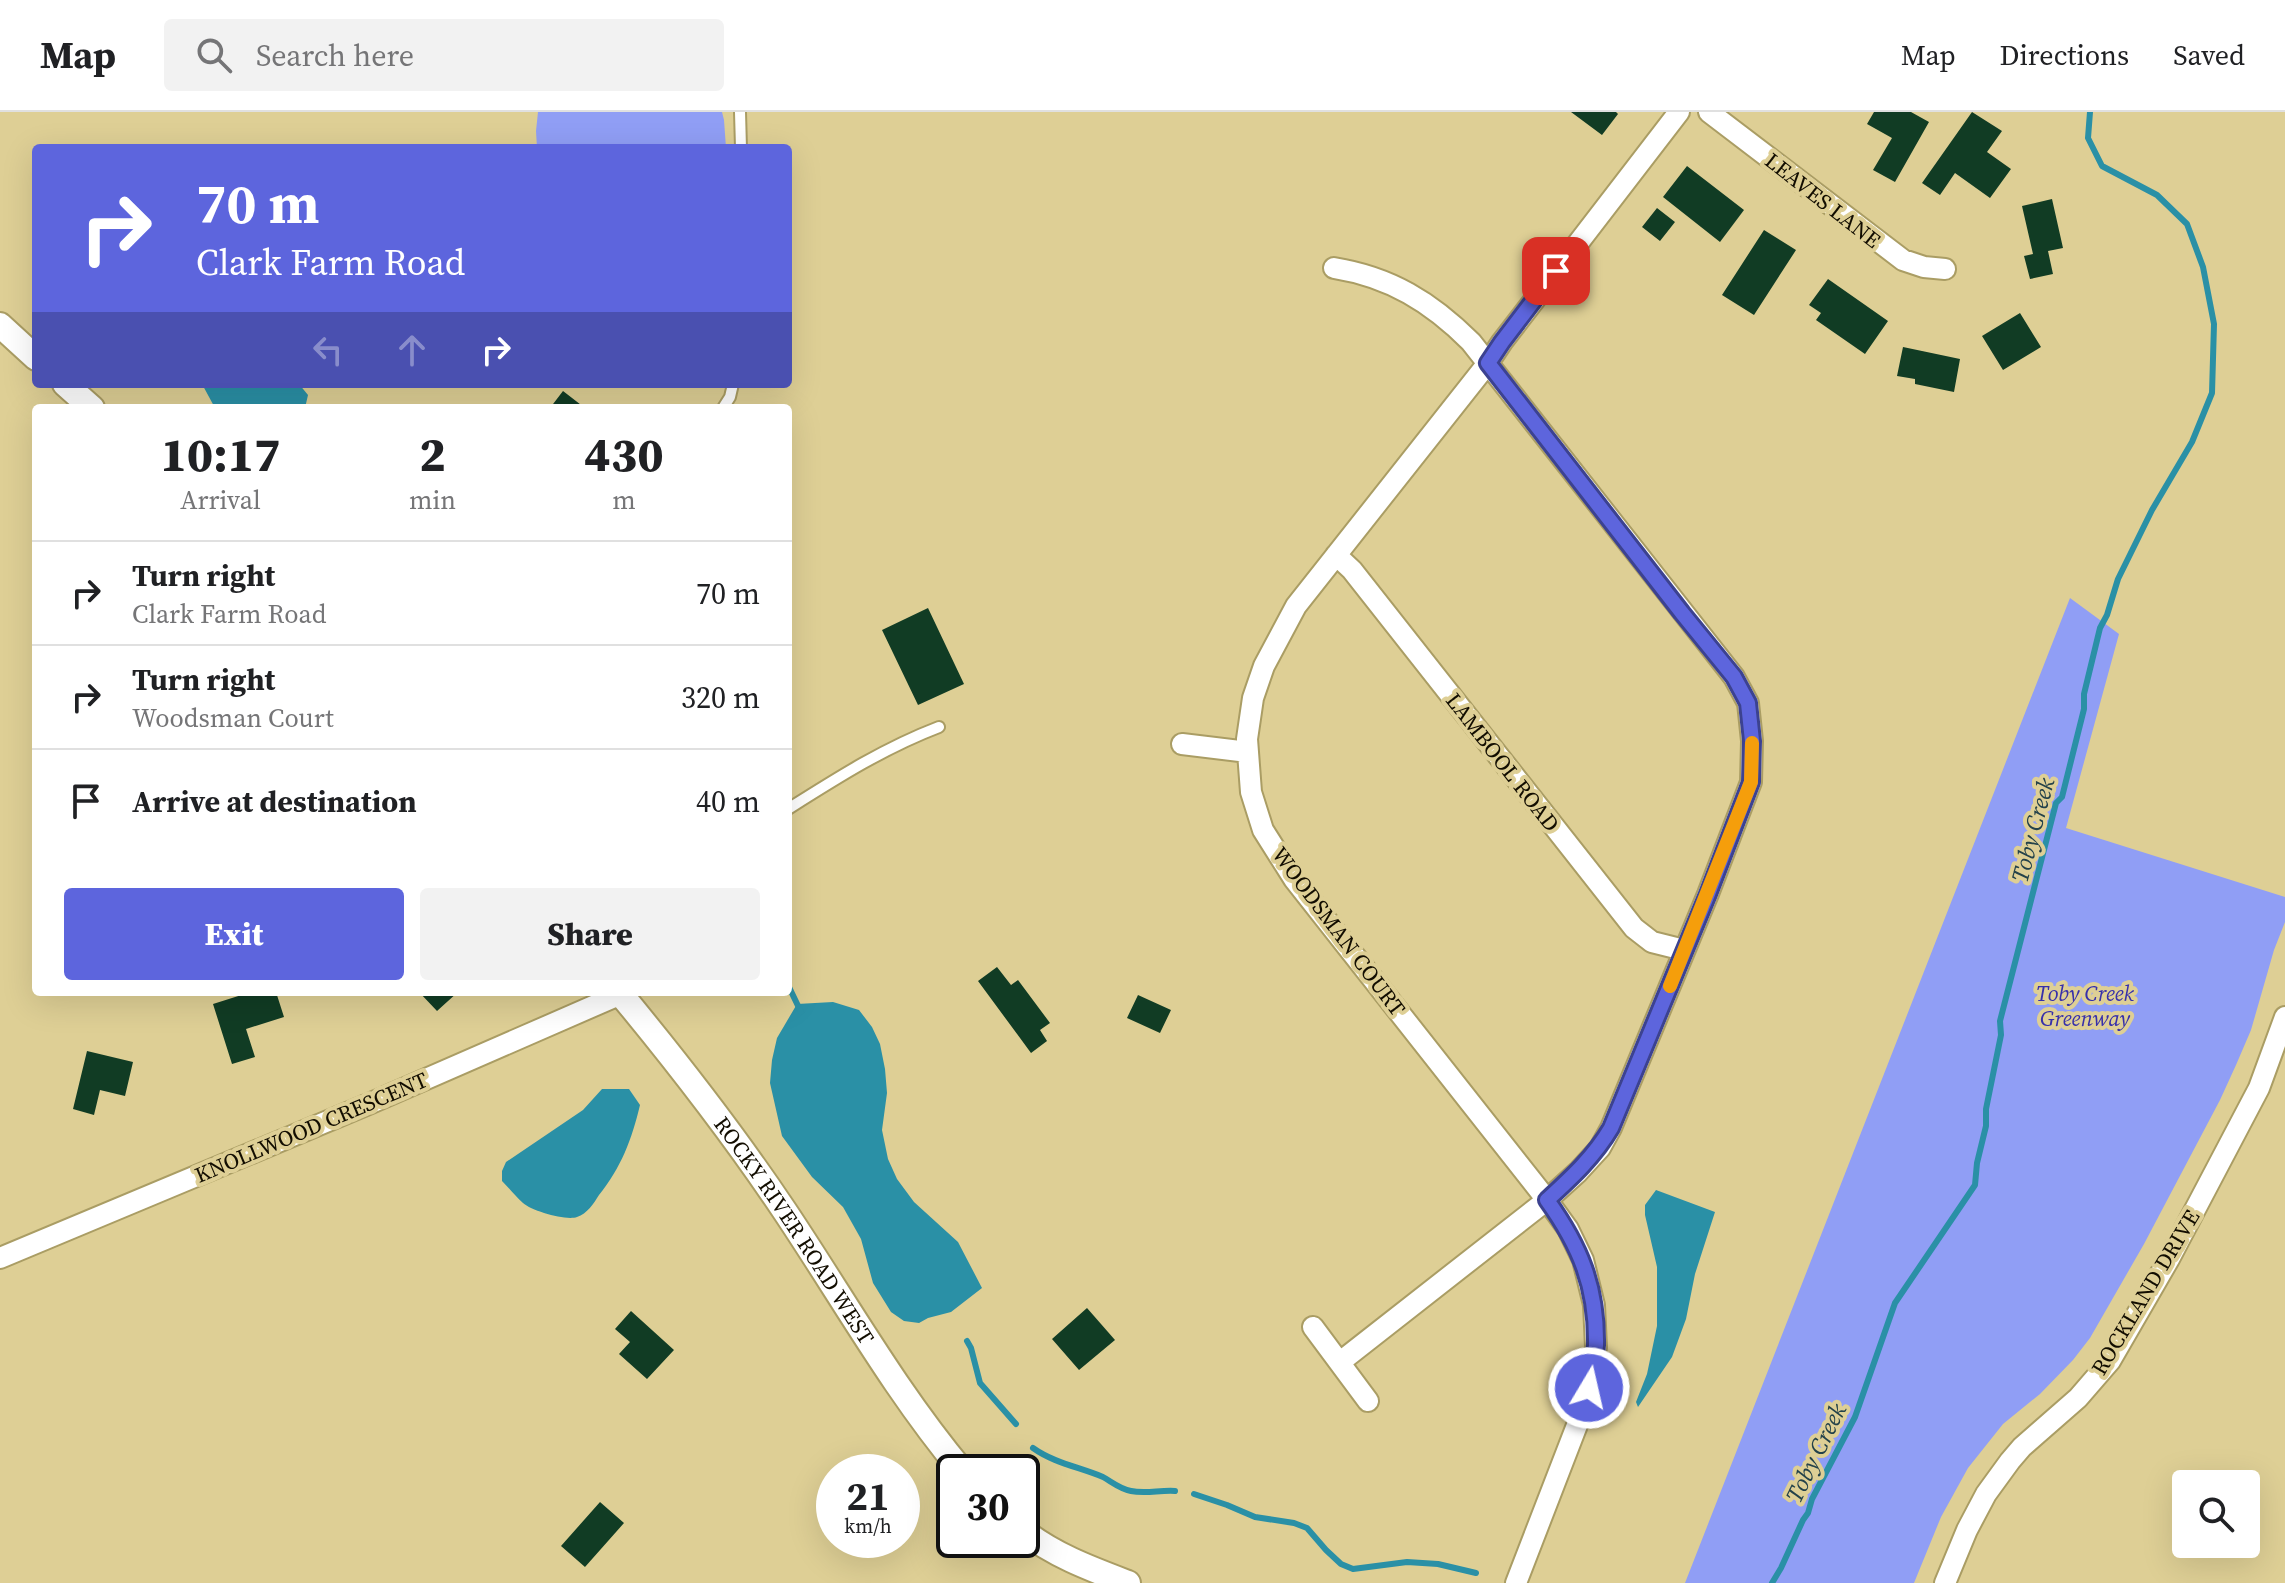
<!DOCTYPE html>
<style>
body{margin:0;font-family:"Source Serif 4",serif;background:#f2f2f2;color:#202124;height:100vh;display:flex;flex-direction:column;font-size:30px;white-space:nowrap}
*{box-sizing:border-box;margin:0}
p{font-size:26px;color:#757577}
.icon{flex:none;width:44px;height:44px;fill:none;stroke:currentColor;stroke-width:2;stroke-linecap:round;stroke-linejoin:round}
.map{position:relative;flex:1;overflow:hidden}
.side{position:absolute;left:32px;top:292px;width:760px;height:592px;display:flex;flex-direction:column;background:#fff;border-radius:8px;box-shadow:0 8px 32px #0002}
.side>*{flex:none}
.top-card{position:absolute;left:32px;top:32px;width:760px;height:244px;border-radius:8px;box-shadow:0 8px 32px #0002;background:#5d65dd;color:#fff;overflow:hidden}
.tools{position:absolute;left:2172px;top:1358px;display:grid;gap:16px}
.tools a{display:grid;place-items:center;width:88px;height:88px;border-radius:8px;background:#fff;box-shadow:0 8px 32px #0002;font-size:40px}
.speed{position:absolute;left:816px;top:1342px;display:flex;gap:16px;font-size:40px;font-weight:700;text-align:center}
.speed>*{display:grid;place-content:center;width:104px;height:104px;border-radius:50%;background:#fff;box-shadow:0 8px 32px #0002;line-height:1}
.speed small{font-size:20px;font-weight:400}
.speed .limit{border:4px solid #111;border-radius:12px;background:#fff;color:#111}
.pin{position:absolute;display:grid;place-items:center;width:68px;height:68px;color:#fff;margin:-34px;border-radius:16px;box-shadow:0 4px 12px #0006}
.me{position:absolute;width:88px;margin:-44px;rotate:9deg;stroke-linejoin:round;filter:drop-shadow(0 0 6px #0008)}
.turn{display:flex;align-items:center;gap:28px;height:168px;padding:0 32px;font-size:36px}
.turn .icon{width:104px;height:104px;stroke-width:2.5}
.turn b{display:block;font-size:56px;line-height:68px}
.lanes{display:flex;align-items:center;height:76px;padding:0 32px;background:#0003;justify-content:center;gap:40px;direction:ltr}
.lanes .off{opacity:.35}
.eta{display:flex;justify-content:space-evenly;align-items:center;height:136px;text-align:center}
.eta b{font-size:48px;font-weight:800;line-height:56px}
.cta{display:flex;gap:16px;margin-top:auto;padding:16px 32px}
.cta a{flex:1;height:92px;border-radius:8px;background:#5d65dd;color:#fff;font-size:32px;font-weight:800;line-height:92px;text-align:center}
.cta a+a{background:#f2f2f2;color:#202124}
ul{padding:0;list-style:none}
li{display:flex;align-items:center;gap:24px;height:104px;padding:0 32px;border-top:2px solid #e0e0e0}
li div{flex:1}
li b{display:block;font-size:30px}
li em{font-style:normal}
header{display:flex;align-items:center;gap:48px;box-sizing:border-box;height:112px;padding:0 40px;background:#fff;border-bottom:2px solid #e0e0e0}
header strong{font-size:38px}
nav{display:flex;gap:44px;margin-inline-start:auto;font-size:28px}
.search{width:560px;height:72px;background:#f2f2f2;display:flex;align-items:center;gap:20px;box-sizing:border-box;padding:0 28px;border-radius:8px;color:#757577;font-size:30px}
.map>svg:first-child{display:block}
.green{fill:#909ef5}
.water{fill:#2a90a6}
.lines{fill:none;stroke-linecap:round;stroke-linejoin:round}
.stream{stroke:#2a90a6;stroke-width:6}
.building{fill:#113c24}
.service-casing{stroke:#aa9d64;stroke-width:14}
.minor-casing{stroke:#aa9d64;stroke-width:24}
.tertiary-casing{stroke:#aa9d64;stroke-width:28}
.service{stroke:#fff;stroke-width:10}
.minor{stroke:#fff;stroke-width:20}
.tertiary{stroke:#fff;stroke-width:24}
.route-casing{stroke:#3c4290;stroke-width:20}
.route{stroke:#5d65dd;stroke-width:14}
.slow{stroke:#f59e0b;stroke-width:14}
.labels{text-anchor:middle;stroke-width:8;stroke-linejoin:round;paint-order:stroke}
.street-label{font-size:22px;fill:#120d00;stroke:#decf95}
.park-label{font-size:22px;font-style:italic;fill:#362fab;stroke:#decf95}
.water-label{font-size:24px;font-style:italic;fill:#24424a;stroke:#decf95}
</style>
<header>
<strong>Map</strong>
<div class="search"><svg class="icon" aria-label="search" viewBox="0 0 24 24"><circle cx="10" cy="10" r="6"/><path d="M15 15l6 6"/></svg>Search here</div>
<nav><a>Map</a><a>Directions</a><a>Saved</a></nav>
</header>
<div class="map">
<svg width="2285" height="1471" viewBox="0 0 2285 1471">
<rect width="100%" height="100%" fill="#decf95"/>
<!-- green -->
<path class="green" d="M538,0h184l2,8 2,28h-189l-1,-17z
M2070,486l49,36 -53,194 219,69v25l-11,28 -23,80 -15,35 -16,35 -76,144 -54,94 -17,22 -33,34 -37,30 -35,44 -27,49 -27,66h-229z"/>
<!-- water -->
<path class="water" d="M202,272h97l9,11 -3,13h-90z
M833,890l26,8 13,17 8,17 5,25 2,24 -5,37 6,29 9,20 17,23 44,40 24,46 -31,24 -23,6 -9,5 -15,-2 -13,-9 -18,-29 -12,-44 -18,-32 -31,-30 -30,-41 -12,-53 2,-23 5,-22 20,-34z
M602,977h27l11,16c-8,34 -19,63 -41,90 -5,8 -12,19 -22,22 -11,4 -45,-6 -54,-14 -7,-6 -14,-15 -21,-22v-10l4,-9 77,-52z
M1656,1078l59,22 -20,62 -9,45 -14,38 -34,50 -2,-5 11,-28 10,-48v-59l-12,-52v-10z"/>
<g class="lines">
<!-- stream -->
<path class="stream" d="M788,873l13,27
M967,1229l4,7 9,35 36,41
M1033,1336c21,15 46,19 70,29 9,5 17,12 28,14 14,3 29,-1 44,0
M1194,1382l33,11 28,12 39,6 13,5 19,22 15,14 12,5 54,-7 31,2 38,9
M1772,1471l9,-15 22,-48 5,-7 4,-14 43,-82 40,-114 80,-118 2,-22 9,-37v-17l15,-74 -1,-14 56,-218 6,-6 22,-88v-15l16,-66 7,-13 11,-36 34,-69 40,-68 20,-49 2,-69 -11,-57 -16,-43 -30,-29 -55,-29 -14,-28 2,-26"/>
</g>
<!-- building -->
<path class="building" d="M1571,0h45l2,2 -16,21z
M1874,0h37l18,10 -34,60 -22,-12 19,-32 -25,-14z
M1972,0l30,19 -15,21 24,17 -21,29 -35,-25 -15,22 -18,-12z
M1687,54l57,44 -24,32 -57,-45z
M2052,87l11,49 -15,3 5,23 -23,5 -6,-23 9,-2 -11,-48z
M1657,96l18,14 -15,19 -18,-14z
M1764,118l32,20 -42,65 -32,-20z
M1828,167l60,42 -23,33 -49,-34 5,-7 -12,-8z
M2020,201l21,34 -38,23 -21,-34z
M1903,235l57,12 -6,33 -39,-8v-5l-18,-3z
M563,279l22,17h-35z
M928,496l36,76 -46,21 -36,-75z
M997,855l14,18 7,-5 32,43 -10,7 7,11 -16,12 -53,-72z
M251,880h25l8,25 -38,12 9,28 -23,7 -19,-60z
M419,880h39l-21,19z
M1138,883l33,15 -11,23 -33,-15z
M87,939l46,11 -8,34 -25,-6 -6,25 -21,-6z
M1087,1196l28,32 -36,30 -27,-31z
M631,1199l43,39 -27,29 -28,-25 11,-12 -15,-13z
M600,1390l24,21 -39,44 -24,-21z"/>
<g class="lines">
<!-- service casing -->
<g class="service-casing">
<path id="service" d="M740,0l1,36
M723,296l7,-11 3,-13
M788,697c49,-31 96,-61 151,-82"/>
</g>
<!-- minor casing -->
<g class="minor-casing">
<path id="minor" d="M1709,0l194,148 21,7 21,2
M1334,156c56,9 97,34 137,74l263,335 14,26 4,38 -1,41 -43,112 -97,234 -11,20 -22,24 -31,28 -207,162
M1336,443l16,15 282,358 18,14 32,8
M1182,632l66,8
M0,1146l371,-155 250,-109
M1313,1215l55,74
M1516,1471l63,-163 10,-32 7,-41 -2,-42 -11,-45 -15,-31 -21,-29 -253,-321 -31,-49 -12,-38 -4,-53 6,-41 11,-32 32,-60 192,-243 14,-21 177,-230
M1945,1471l22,-53 19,-36 24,-33 12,-14 56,-49 32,-37 59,-102 90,-171 26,-71"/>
</g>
<!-- tertiary casing -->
<g class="tertiary-casing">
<g id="tertiary">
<path d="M0,213l36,33"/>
<path d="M65,272l27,24"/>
<path id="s1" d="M619,880c58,70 114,142 165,218 59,88 111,181 179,262"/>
<path d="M1022,1418c31,25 69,39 106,53"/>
</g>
</g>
<!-- service -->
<use href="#service" class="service"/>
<!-- minor -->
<use href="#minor" class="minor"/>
<!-- tertiary -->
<use href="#tertiary" class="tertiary"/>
</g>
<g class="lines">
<!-- route casing -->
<g class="route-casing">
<path id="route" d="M1556,159l-54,71 -14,21 194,250 52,64 14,26 4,38 -1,41 -43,112 -97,234c-17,29 -40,50 -64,72 33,46 50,87 49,145 -1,14 -5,29 -7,43"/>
</g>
<!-- route -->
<use href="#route" class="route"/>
<!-- slow -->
<path class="slow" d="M1670,874l81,-204 1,-39"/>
</g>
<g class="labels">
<!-- street labels -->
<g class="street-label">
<text transform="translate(1823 88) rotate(38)" y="8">LEAVES LANE</text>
<text transform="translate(1503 650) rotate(52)" y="8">LAMBOOL ROAD</text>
<text transform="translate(1339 819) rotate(53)" y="8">WOODSMAN COURT</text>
<text transform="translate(311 1015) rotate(-23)" y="8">KNOLLWOOD CRESCENT</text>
<text dy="8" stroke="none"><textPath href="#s1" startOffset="296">ROCKY RIVER ROAD WEST</textPath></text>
<text transform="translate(2145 1180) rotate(-59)" y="8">ROCKLAND DRIVE</text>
</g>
<!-- park labels -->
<g class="park-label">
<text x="2085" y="889">Toby Creek<tspan x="2085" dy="25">Greenway</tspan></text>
</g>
<!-- water labels -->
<g class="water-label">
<text transform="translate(2033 718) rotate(-75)" y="8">Toby Creek</text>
<text transform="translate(1816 1341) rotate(-64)" y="8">Toby Creek</text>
</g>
</g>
</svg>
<div class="tools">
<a><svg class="icon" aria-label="search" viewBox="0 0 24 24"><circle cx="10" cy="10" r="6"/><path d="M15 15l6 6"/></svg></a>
</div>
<div class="speed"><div>21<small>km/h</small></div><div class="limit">30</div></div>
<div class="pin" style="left:1556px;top:159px;background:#d93025"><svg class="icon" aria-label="arrive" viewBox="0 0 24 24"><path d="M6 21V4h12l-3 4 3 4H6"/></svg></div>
<svg class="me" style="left:1589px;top:1276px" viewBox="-20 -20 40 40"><circle r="17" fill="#5d65dd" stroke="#fff" stroke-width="3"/><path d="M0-11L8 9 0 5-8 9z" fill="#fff"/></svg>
<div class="top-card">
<div class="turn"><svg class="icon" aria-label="right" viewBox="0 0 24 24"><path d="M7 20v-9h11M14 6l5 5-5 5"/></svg><div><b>70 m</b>Clark Farm Road</div></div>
<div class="lanes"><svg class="icon off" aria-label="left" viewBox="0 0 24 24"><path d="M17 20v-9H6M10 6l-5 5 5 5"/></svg><svg class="icon off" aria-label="ahead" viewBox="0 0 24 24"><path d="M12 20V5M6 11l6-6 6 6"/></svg><svg class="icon" aria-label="right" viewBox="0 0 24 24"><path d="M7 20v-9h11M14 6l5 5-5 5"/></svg></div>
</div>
<section class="side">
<div class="eta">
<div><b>10:17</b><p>Arrival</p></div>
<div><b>2</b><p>min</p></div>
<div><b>430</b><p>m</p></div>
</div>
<ul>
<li><svg class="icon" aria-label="right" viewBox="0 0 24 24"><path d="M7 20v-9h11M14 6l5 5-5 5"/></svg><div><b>Turn right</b><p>Clark Farm Road</p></div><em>70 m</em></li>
<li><svg class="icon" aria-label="right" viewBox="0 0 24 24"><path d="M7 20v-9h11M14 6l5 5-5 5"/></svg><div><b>Turn right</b><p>Woodsman Court</p></div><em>320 m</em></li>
<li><svg class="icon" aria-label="arrive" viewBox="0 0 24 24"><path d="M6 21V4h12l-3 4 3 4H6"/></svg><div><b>Arrive at destination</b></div><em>40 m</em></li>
</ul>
<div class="cta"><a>Exit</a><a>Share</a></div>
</section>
</div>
